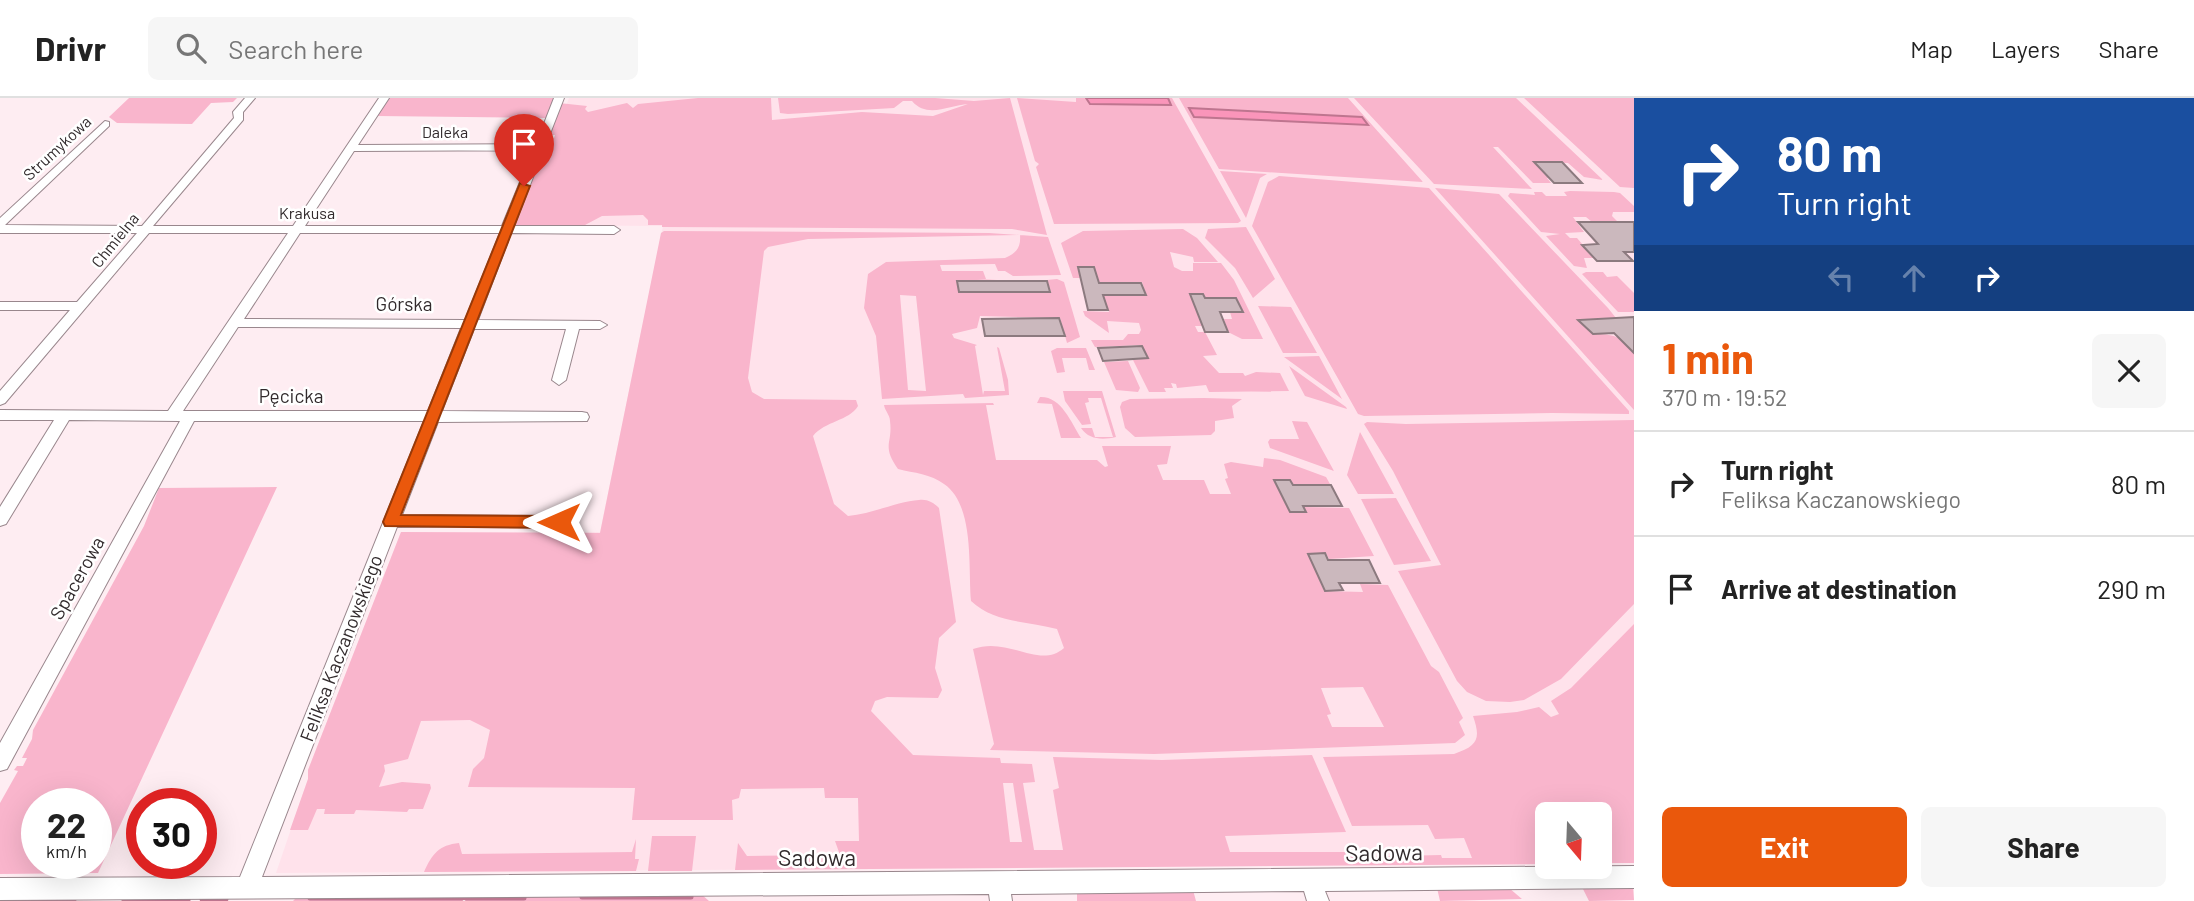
<!DOCTYPE html>
<meta charset="utf-8">
<style>
body{margin:0;font-family:Barlow,sans-serif;background:#f6f6f6;color:#222;height:100vh;display:flex;flex-direction:column;font-size:26px;white-space:nowrap}
*{box-sizing:border-box;margin:0}
p{font-size:23px;color:#767676}
.icon{flex:none;width:38px;height:38px;fill:none;stroke:currentColor;stroke-width:2;stroke-linecap:round;stroke-linejoin:round}
.map{position:relative;flex:1;overflow:hidden}
.side{display:flex;flex-direction:column;background:#fff;width:560px}
.side>*{flex:none}
.top-card{background:#1a4fa0;color:#fff;overflow:hidden}
.needle{width:46px;rotate:161deg}
.controls{position:absolute;left:1535px;top:704px;display:grid;gap:14px}
.controls a{display:grid;place-items:center;width:77px;height:77px;border-radius:10px;background:#fff;box-shadow:0 7px 28px #0002;font-size:35px}
.speed{position:absolute;left:21px;top:690px;display:flex;gap:14px;font-size:35px;font-weight:700;text-align:center}
.speed>*{display:grid;place-content:center;width:91px;height:91px;border-radius:50%;background:#fff;box-shadow:0 7px 28px #0002;line-height:1}
.speed small{font-size:18px;font-weight:400}
.speed .limit{border:10px solid #d22;background:#fff;color:#111}
.pin{position:absolute;display:grid;place-items:center;width:60px;height:60px;color:#fff;margin:-72px -30px;border-radius:50% 50% 50% 0;rotate:-45deg;box-shadow:0 0 7px #0007}
.pin .icon{rotate:45deg}
.me{position:absolute;width:77px;margin:-38px;rotate:270deg;stroke-linejoin:round;filter:drop-shadow(0 0 5px #0008)}
.turn{display:flex;align-items:center;gap:24px;height:147px;padding:0 28px;font-size:32px}
.turn .icon{width:91px;height:91px;stroke-width:2.5}
.turn b{display:block;font-size:49px;line-height:60px}
.lanes{display:flex;align-items:center;height:66px;padding:0 28px;background:#0003;justify-content:center;gap:35px;direction:ltr}
.lanes .off{opacity:.35}
.round{display:grid;place-items:center;flex:none;width:74px;height:74px;border-radius:10px;background:#f6f6f6}
.headline{display:flex;align-items:center;justify-content:space-between;height:119px;padding:0 28px}
h1{font-size:42px;font-weight:700;line-height:52px;color:#ea580c}
.action{display:flex;gap:14px;margin-top:auto;padding:14px 28px}
.action a{flex:1;height:80px;border-radius:10px;background:#ea580c;color:#fff;font-size:28px;font-weight:700;line-height:80px;text-align:center}
.action a+a{background:#f6f6f6;color:#222}
ul{padding:0;list-style:none}
li{display:flex;align-items:center;gap:21px;height:105px;padding:0 28px;border-top:2px solid #e0e0e0}
li div{flex:1}
li b{display:block;font-size:26px}
li em{font-style:normal}
header{display:flex;align-items:center;gap:42px;box-sizing:border-box;height:98px;padding:0 35px;background:#fff;border-bottom:2px solid #e0e0e0}
header strong{font-size:33px}
nav{display:flex;gap:38px;margin-inline-start:auto;font-size:24px}
.search{width:490px;height:63px;background:#f6f6f6;display:flex;align-items:center;gap:18px;box-sizing:border-box;padding:0 24px;border-radius:10px;color:#767676;font-size:26px}
main{display:flex;flex:1;min-height:0}
.map>svg:first-child{display:block}
.built{fill:#ffe2eb}
.green{fill:#f9b5cc;fill-rule:evenodd}
.water{fill:#fa95ba;stroke:#be758f;stroke-width:2}
.lines{fill:none;stroke-linecap:round;stroke-linejoin:round}
.stream{stroke:#be758f;stroke-width:5}
.building{fill:#cbb8bd;stroke:#8c7a7f;stroke-width:2}
.street-casing{stroke:#99878d;stroke-width:2}
.street{fill:#fff;fill-rule:evenodd}
.route{fill:#ea580c;stroke:#983908;stroke-width:2}
.labels{text-anchor:middle;stroke-width:5;stroke-linejoin:round;paint-order:stroke}
.far-street-label{font-size:16px;fill:#312a2c;stroke:#fff}
.street-label{font-size:19px;fill:#312a2c;stroke:#fff}
.near-street-label{font-size:23px;fill:#312a2c;stroke:#fff}
</style>
<header>
<strong>Drivr</strong>
<div class="search"><svg class="icon" aria-label="search" viewBox="0 0 24 24"><circle cx="10" cy="10" r="6"/><path d="M15 15l6 6"/></svg>Search here</div>
<nav><a>Map</a><a>Layers</a><a>Share</a></nav>
</header>
<main>
<div class="map">
<svg width="1634" height="803" viewBox="0 0 1634 803">
<rect width="100%" height="100%" fill="#feedf2"/>
<!-- built -->
<path class="built" d="M569,0h1065v765h-34v-49h-53v50l-1271,9 32,-94v-9l93,-238h199l63,-306 -142,-1 143,-82 -102,-26z"/>
<!-- green -->
<path class="green" d="M129,0h108l-4,4 -22,1 -19,21 -75,-1 -8,-6z
M389,0h165l-8,20 -169,-2z
M698,0h73l1,22 90,-8 71,4 35,-12c-18,1 -41,15 -56,-3h-9l-9,7 -106,6 -8,-1 -2,-15h157l39,3 36,-3 37,137 -35,-6 -350,-2v-2h-14v-5l-5,-5 -41,1 -17,9h-72l32,-82 9,-5 1,-3h-6l10,-32 28,3 -2,3 3,3 39,-9 6,5 5,-4z
M1017,0l59,4v-4h10l4,6 80,1 -2,-7h4l69,123 -3,2 -184,1 -18,-57 3,-3 -4,-3z
M1179,0h169l75,84 -204,-13z
M1354,0h162l87,82 -19,-3 -16,-14 -34,-1 20,16h-7l4,5h-18l-35,-36h-5l39,42 -98,-5z
M1524,0h110v90l-14,-1z
M1220,73l47,3 -7,4 -14,40z
M1279,78l150,12 200,223v3l-77,-1 -188,3 -6,-2 -106,-188 16,-44z
M1435,90l64,6 109,114 8,10 -37,2 14,14c20,0 28,2 41,17v59z
M1570,93l44,1 6,1 14,13v6h-21l-1,4 6,6h-26l-6,-5h-13l11,15 -19,1 5,5h7l17,20h-10l3,10 -13,-2 -28,-30 14,-2 -19,-2 -33,-36 2,-3 25,2 -1,-3h8l4,4h21l-3,-4z
M1246,129l29,52 -22,19 -18,-30 -30,-30 3,-9z
M1183,131l14,9 21,24h-24l-1,-5 -23,-5 4,15 8,4h11v-8h28l13,17 29,59h-21l-14,-7 -4,-13h8l-2,-7 13,-1 -6,-13h-31l-3,-4h-13l12,32h-7l3,6h7l12,23 -14,1 16,17h24l2,3 11,-4 24,1 9,18 -80,1 -3,-7 -29,3 -1,-4 -5,-1 2,5h-9l2,4h-17l-16,-32 15,-2 -6,-13 -47,2 -4,-7h32l5,-6h11l2,-4 -2,-7 -32,-2 2,12 -24,-17 -2,-5 26,1 -8,-22h5l2,5 38,-1 -4,-12 -38,1 -3,4 -7,-20h-16l2,11h-7l-12,-35 22,-12z
M664,133l325,2 59,4 13,38 -48,1 -8,-5h-7l-3,-7 -55,1 2,6h41l3,8h11l-40,2 2,11h92l-4,-12 10,-1 7,3 16,55 -13,6 -7,-25 -80,-2 -3,12 -25,6 2,4 23,7 -2,1 8,49 1,-4h21l-8,-44 2,1 9,32 1,15 -44,3 -2,-4 -81,5 -6,-63 -12,-28 4,-34 18,-12 119,-4c12,-5 16,-11 15,-23l-212,4 -40,8 -4,4 -16,127 4,14 12,7 92,1 2,6c-9,15 -33,15 -45,30l21,68 14,12c24,-2 51,-15 71,-16 8,-1 14,2 20,8l17,114 -17,16 -4,30 7,22 -4,8 -51,-1 -12,4 -4,10 42,44 87,3 1,5 31,1 3,18 -12,1 11,67h29l-10,-60 6,-2 -6,-31 109,3 150,-5 34,77 -121,4 5,16h123l2,5 86,-2 1,3h30l-8,-20 -29,1 -7,-14 -76,1 -29,-69 131,-3c24,-8 27,-15 19,-38l44,-4 22,-5 12,10 8,-3 -8,-13 20,-13 63,-64v239h-34v-49h-53v50l-812,6 3,-27 9,13 93,-1 -5,-14h24l-1,-43h-33l-1,-10 -83,1 -2,9 -7,2 1,20h-101l3,-32 -167,-1 5,-18 11,-11 6,-28 -20,-10 -49,1 -13,38 -24,6 1,6 -6,16 23,-5 28,2 1,4 -8,21h-14l-2,3 -51,-2 -2,4h-30l1,-5h-8l-9,21h-18l18,-51v-9l93,-238 199,1 61,-300zM900,197l16,1 10,95 -18,-1zM1003,685h10l9,59h-12z
M1586,174h17l4,5 10,-1 17,17v19h-16l-36,-38z
M1258,208l33,1 26,46h-34z
M1057,250h29l9,22h-6l-3,-12h-24l3,14 -8,1 -6,-22z
M1319,258l23,43 -58,-42z
M1128,263l12,27 -2,4 -22,-2 -12,-28z
M1289,268l57,41 1,2 -42,-13z
M1063,293h39l14,46c-13,3 -27,3 -35,-9h11l3,9h18l-12,-39h-13l1,4 -4,1 6,21 -9,1 -17,-24z
M1040,299c21,-1 31,25 41,41h-20l-9,-34 -15,-1z
M1204,300l38,1 -10,7 2,12 -19,3v10l-4,4 -76,2 -10,-9 -5,-21 2,-5 8,-3z
M993,305l1,2h-8l10,55h101l8,7 3,-1 -6,-20h69l-4,18 -10,1 6,15h41l6,14h21l-6,-15 3,-1 -4,-14 7,-2 32,5 1,-9 16,2 46,17 4,7 -37,1 -3,-6 -16,1 16,33h16l-2,-6 45,1 25,48 -45,3 -3,-6h-18l16,38 39,1 -3,-8 28,1 43,81 8,6 24,46 -4,4 6,13 -10,8 -301,11 -164,-4 4,-6 -21,-95c36,-13 66,21 91,-1l-7,-19c-30,-8 -63,-6 -86,-28 -3,-33 4,-96 -27,-117 -13,-10 -30,-11 -46,-15 -17,-24 -5,-25 -8,-48 0,-6 -5,-10 -6,-16zM1363,589l21,40h-52l-5,-12 4,-1 -10,-26z
M1634,322v184l-73,75 -37,21 -14,2 -24,-1 -19,-9 -10,-11 -59,-110 43,-6 -48,-94 -29,-47 3,-2 39,2z
M1292,323l15,1 27,49 -64,-23 -2,-6 2,-3h29z
M1360,334l34,62h-36l-11,-19z
M277,389l-179,386 -98,1v-71l18,-32 -4,-1 3,-4h6l4,-8h-5l10,-19 1,-9 111,-204 15,-38zM37,705h59v60h-59z
M1396,400l35,63 -37,4 -33,-66z
M652,738h44l-4,35h-44z
M636,741l-1,20h4l-3,12 -212,1c8,-18 15,-27 35,-29l3,11 170,-2z
M1633,788l1,14 -45,1 -6,-12 1,-2z
M1437,790h72l13,11 -82,2z
M1193,792l3,11h-119v-10z
M701,796l8,7h-244l2,-5z
M462,798l1,5h-170l4,-4z"/>
<!-- water -->
<path class="water" d="M1086,0h82l3,7 -81,-1z
M1189,10l173,9 6,8 -174,-8z"/>
<g class="lines">
<!-- stream -->
<path class="stream" d="M582,799h109
M310,800h152
M466,800h58
M202,801h24
M0,802l74,1
M124,802h64"/>
</g>
<!-- building -->
<path class="building" d="M1534,64h28l20,21h-28z
M1578,124h56v30h-10l9,9h-36l-15,-16 16,-1z
M1078,169h16l5,16h42l5,12h-43l5,15h-20z
M957,183h90l3,11h-91z
M1190,196h13l2,4h31l7,14h-23l8,20h-23z
M1634,219v36l-20,-20 -21,1 -15,-14z
M1059,220l6,18h-80l-3,-17z
M1142,248l6,12 -45,3 -5,-13z
M1274,382h16l3,5h38l11,21h-39l3,6h-16z
M1325,455l3,7h41l11,23h-41l4,7 -18,1 -17,-37z"/>
<g class="lines">
<!-- street casing -->
<g class="street-casing">
<path id="street" d="M245,0h10l-12,14v8l-90,106h140l86,-128h10l-31,47 178,-1 18,-46h10l-50,128h100l6,4 -6,4 -103,-1 -33,87 122,1 7,4 -7,4h-21l-13,51 -7,5 -7,-5 14,-51h-92l-32,82 140,1 5,1 2,4 -2,4 -149,1 -36,93 157,1 6,2 2,4 -2,4 -168,1 -135,350 1372,-11v22l-309,3 4,10h-22l-3,-10 -293,3 1,7h-22l-1,-7 -989,6v-22l240,-1 184,-456h-230l-187,348 -7,2v-28l180,-322 -111,-1 -63,104 -6,2v-19l54,-87h-54v-10l168,1 120,-178h-139l-144,170 -5,2v-14l70,-81h-70v-8h77l60,-69h-137v-15l105,-97 4,1v4l-104,99 137,1 92,-108 -1,-6zM533,52l-31,76h-197l49,-75zM300,135h200l-35,87 -221,-1zM238,229l223,1 -33,83h-245z"/>
</g>
<!-- street -->
<use href="#street" class="street"/>
</g>
<!-- route -->
<path class="route" d="M520,85l10,3 -129,329 158,1 8,6 -8,6 -174,-2 -2,-4z"/>
<g class="labels">
<!-- far-street labels -->
<g class="far-street-label">
<text x="445" y="40">Daleka</text>
<text transform="translate(57 50) rotate(-43)" y="6">Strumykowa</text>
<text x="307" y="121">Krakusa</text>
<text transform="translate(115 142) rotate(-51)" y="6">Chmielna</text>
</g>
<!-- street labels -->
<g class="street-label">
<text x="404" y="213">Górska</text>
<text x="291" y="305">Pęcicka</text>
<text transform="translate(77 480) rotate(-61)" y="7">Spacerowa</text>
<text transform="translate(341 550) rotate(-69)" y="7">Feliksa Kaczanowskiego</text>
</g>
<!-- near-street labels -->
<g class="near-street-label">
<text transform="translate(1384 755) rotate(-1)" y="8">Sadowa</text>
<text x="817" y="768">Sadowa</text>
</g>
</g>
</svg>
<div class="controls">
<a><svg class="needle" viewBox="-14 -14 28 28"><path d="M0-13l5 13h-10z" fill="#e53935"/><path d="M0 13l5-13h-10z" fill="#767676"/></svg></a>
</div>
<div class="speed"><div>22<small>km/h</small></div><div class="limit">30</div></div>
<div class="pin" style="left:524px;top:88px;background:#d93025"><svg class="icon" aria-label="arrive" viewBox="0 0 24 24"><path d="M6 21V4h12l-3 4 3 4H6"/></svg></div>
<svg class="me" style="left:559px;top:424px" viewBox="-20 -20 40 40"><path d="M0-17L14 15 0 8-14 15z" fill="#ea580c" stroke="#fff" stroke-width="4"/></svg>
</div>
<section class="side">
<div class="top-card">
<div class="turn"><svg class="icon" aria-label="right" viewBox="0 0 24 24"><path d="M7 20v-9h11M14 6l5 5-5 5"/></svg><div><b>80 m</b>Turn right</div></div>
<div class="lanes"><svg class="icon off" aria-label="left" viewBox="0 0 24 24"><path d="M17 20v-9H6M10 6l-5 5 5 5"/></svg><svg class="icon off" aria-label="ahead" viewBox="0 0 24 24"><path d="M12 20V5M6 11l6-6 6 6"/></svg><svg class="icon" aria-label="right" viewBox="0 0 24 24"><path d="M7 20v-9h11M14 6l5 5-5 5"/></svg></div>
</div>
<div class="headline"><div><h1>1 min</h1><p>370 m · 19:52</p></div><a class="round"><svg class="icon" aria-label="close" viewBox="0 0 24 24"><path d="M6 6l12 12M18 6L6 18"/></svg></a></div>
<ul>
<li><svg class="icon" aria-label="right" viewBox="0 0 24 24"><path d="M7 20v-9h11M14 6l5 5-5 5"/></svg><div><b>Turn right</b><p>Feliksa Kaczanowskiego</p></div><em>80 m</em></li>
<li><svg class="icon" aria-label="arrive" viewBox="0 0 24 24"><path d="M6 21V4h12l-3 4 3 4H6"/></svg><div><b>Arrive at destination</b></div><em>290 m</em></li>
</ul>
<div class="action"><a>Exit</a><a>Share</a></div>
</section>
</main>
